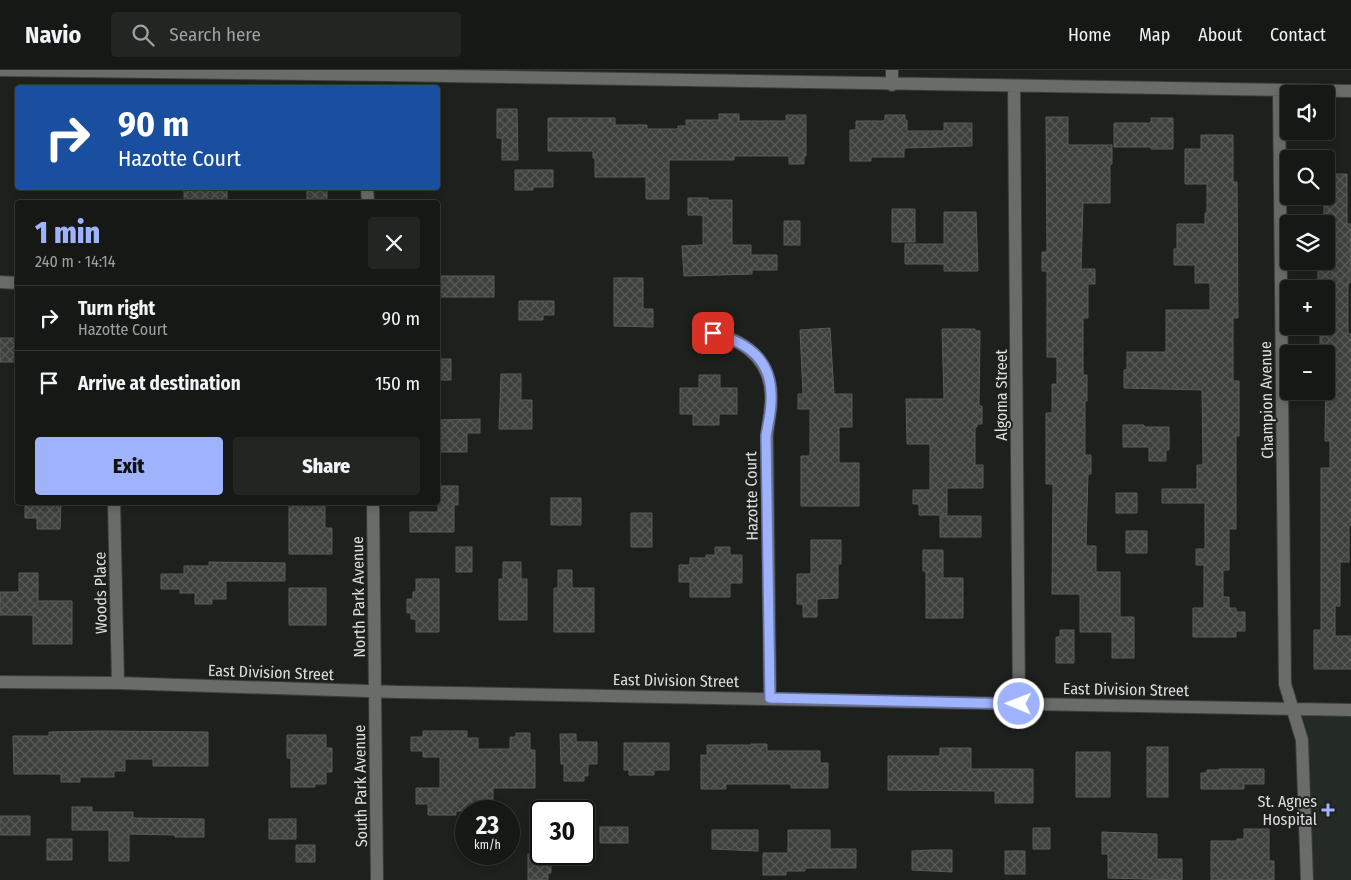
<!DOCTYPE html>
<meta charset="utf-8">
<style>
body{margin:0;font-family:"Fira Sans Condensed",sans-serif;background:#232523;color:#f1f3f6;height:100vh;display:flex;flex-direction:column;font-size:19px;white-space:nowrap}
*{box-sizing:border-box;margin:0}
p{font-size:16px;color:#9ea0a1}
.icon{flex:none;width:28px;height:28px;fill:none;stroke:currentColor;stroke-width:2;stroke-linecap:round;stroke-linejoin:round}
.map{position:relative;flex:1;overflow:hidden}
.side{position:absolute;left:15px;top:130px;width:425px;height:305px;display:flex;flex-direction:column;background:#161816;border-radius:5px;box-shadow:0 2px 8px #0003,0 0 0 1px #353735}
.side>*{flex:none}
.top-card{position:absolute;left:15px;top:15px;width:425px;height:105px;border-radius:5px;box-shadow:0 2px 8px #0003,0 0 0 1px #353735;background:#1a4fa0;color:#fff;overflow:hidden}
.buttons{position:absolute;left:1280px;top:15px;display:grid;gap:10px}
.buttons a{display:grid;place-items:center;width:55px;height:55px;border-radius:5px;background:#161816;box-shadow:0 2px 8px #0003,0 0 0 1px #353735;font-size:25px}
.speed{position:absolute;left:455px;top:730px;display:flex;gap:10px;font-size:25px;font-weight:700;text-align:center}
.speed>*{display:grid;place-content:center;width:65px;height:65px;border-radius:50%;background:#161816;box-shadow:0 2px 8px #0003,0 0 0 1px #353735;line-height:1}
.speed small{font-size:12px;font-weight:400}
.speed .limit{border:2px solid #111;border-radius:8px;background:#fff;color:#111}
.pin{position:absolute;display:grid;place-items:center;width:42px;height:42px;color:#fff;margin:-21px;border-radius:10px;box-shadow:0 2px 8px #0006}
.me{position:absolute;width:55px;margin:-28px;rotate:271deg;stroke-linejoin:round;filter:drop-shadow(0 0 4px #0008)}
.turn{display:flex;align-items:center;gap:18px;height:105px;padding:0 20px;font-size:22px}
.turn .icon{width:65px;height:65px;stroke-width:2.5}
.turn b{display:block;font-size:35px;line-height:42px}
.round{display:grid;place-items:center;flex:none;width:52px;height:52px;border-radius:5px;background:#232523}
.summary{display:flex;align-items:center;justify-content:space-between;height:85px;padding:0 20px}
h1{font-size:30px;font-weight:800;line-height:38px;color:#9fb3fd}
.button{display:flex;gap:10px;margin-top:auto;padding:10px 20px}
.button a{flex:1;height:58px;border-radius:5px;background:#9fb3fd;color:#111;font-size:20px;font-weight:800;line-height:58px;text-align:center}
.button a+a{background:#232523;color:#f1f3f6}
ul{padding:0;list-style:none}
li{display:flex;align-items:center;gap:15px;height:65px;padding:0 20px;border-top:1px solid #353735}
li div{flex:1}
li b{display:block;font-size:19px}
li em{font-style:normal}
header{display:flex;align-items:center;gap:30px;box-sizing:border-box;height:70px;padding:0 25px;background:#161816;border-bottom:1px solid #353735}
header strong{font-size:24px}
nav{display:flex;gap:28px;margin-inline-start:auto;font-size:18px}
.search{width:350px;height:45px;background:#232523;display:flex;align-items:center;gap:12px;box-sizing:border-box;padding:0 18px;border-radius:5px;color:#9ea0a1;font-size:19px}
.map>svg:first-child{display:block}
.built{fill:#242a24}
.building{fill:url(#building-cross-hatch);stroke:#595b59}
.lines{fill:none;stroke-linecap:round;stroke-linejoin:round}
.minor-casing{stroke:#3b3d3b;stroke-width:14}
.minor{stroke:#696c69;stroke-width:12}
.route-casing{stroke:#6774a4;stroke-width:12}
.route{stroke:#9fb3fd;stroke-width:9}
.poi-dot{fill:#9fb3fd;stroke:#1e201e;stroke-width:2}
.labels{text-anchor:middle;stroke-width:4;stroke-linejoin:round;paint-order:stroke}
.street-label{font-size:16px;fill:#dddedd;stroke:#1e201e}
.poi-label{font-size:16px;fill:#dddedd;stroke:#1e201e;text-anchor:end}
</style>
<header>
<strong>Navio</strong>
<div class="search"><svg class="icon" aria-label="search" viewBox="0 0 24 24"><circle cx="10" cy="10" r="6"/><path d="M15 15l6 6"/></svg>Search here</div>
<nav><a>Home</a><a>Map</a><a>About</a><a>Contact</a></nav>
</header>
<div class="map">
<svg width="1351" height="810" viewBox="0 0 1351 810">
<defs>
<pattern id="building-cross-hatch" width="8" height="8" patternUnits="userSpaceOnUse" patternTransform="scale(1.25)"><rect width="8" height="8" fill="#3e403e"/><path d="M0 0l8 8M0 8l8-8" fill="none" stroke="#595b59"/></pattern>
</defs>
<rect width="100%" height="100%" fill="#1e201e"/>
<!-- built -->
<path class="built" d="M1291,638l60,2v170h-44l-5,-140z"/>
<!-- building -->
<path class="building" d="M497,39h20l1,51h-16v-22h-5z
M719,44h20v7h47v-6h20v41h-2v8h-15v-8h-55v4h-65v39h-23v-22h-51v-19h-2v-7h-45v-33h67v7h32v4h31v-3h8v-6h33z
M885,45h20v5h2v11h37v-8h28v23l-68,2v9h-33v4h-21v-31h6v-9h27l2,-1z
M1046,47h22v28h44v19h-2v39h-27l-2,66h14v15h-7v34h-5v57h4v26h-2v54h6v19h-3l-2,72h10v26h24v45h14v41h-22v-26h-32v-38h-28l1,-110h-7v-71h6v-29h5v-27h-10v-86h-5v-19h5z
M1151,48h22v31h-22v-2h-37v-24h37z
M1201,65h32v47h4l1,136h-5v63h6v55h-3v93h-7v41h-6v27h6v11h7v4h9v19h-9v6h-43v-29h11v-43h-8v-16h9v-46h-43v-14h35v-24h6l-1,-75 -78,-2v-18h3v-18h39v-42h44v-27h-15v-18h-21v-16h3v-25h28v-11h2v-29h-22v-35h16z
M515,100h38v17h-20v3h-18z
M1326,104h21v50h4l-1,59h-2v51h3v191h-2v37h-9v44h-5v30h16v33h-37v-39h7v-162h9v-27h-5l1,-87h-6v-18h5v-2h1v-51h-8v-21h8v-38h-2v-28h2z
M184,118h43v14h-43z
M307,118h20v14h-20z
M688,128h20v2h24v45h19v10h26v15h-25v4l-68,2 -2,-30 21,-1v-30h-15z
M892,139h23v33h-23z
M944,142h32l2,59h-34v-7h-39v-20h39z
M784,151h16v24h-16z
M438,206h56v21h-56z
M614,208h29v31h10v18l-39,-1z
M519,231h35v14h-11v5h-24z
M830,258l4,66h18v33h-13v36h20v43h-58v-50h9v-47h-12v-15h5l-3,-64z
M942,259h33v2h5l-1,75h3v18h-5v3h-2v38h8v23h-36v27h-28v-11h-6v-14h17v-46h-23l-1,-45h38z
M0,268h18v24h-18z
M438,289h13v21h-13z
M501,304h20v26h11v29h-33z
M699,305h21v13h17v26h-18v11h-26v-11h-13v-26h19z
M480,349v14h-13v19h-29v-32z
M1123,355h21v2h25v23h-3v11h-17v-14h-26z
M438,416h20v19h-4v27h-44v-20h28z
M1116,423h21v20h-21z
M551,428h30v27h-30z
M25,432h36l-1,27h-23v-11h-12z
M289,432h36v26h7v26h-43z
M631,443h21v34h-21z
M940,446h41v21h-41z
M1126,461h21v22h-21z
M811,470h30v24h-3v34l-21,1v18h-14v-13h-6v-30h14z
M456,477h16v25h-16z
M715,477h15v8h12v28h-12v14h-40v-15h-11v-17h11v-7h16v-3h9z
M923,480h20v28h20v40h-37v-47h-3z
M209,492l76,1v18h-59v18h-14v5h-17v-11h-15v-4h-19v-15h23v-8h25z
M503,492h18v17h6v41h-28v-41h4z
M558,500h14v18h22v44h-40v-44h4z
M19,503h19v28h34v43h-39v-29h-33v-23h19z
M416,509h23v53h-23v-13h-5v-6h-4v-14h6v-7h3z
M289,518h37v37h-37z
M1060,560h14v33h-18v-26h4z
M101,661l107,1v34h-55v-7h-28v12h-11v6h-34v5h-19v-8h-47l-1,-38h36v-4z
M423,661h44v7h11v11h32v-12h6v-4h14v17h5v38h-42v23h-37v4h-28v-11h-12v-16h24v-31h-17v-6h-12v-14h12z
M560,664h16v8h21v22h-9v12h-4v5h-20v-17h-3z
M287,665h39v13h6v24h-6v12h-11v3h-24v-29h-4z
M624,673h45v27h-15v5h-25v-5h-5z
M751,674h16v7h53v12h8v25h-37v-4h-65v5h-25v-34h6v-10h44z
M1147,677h21v50h-21z
M940,678h31v21h62v34h-38v-12l-107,-1v-34h52z
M1076,682h34v45h-34z
M1219,699h45v15h-20v5h-43v-16h6v-3h12z
M72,737h20v5h41v6l71,1v18h-29v-2l-46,-1v27h-20v-31h-37z
M0,746h30v19h-30z
M269,749h27v20h-27z
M600,757h28v16h-28z
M1033,758h17v21h-17z
M1244,759h25v32h5v19h-63v-39h26v-2h7z
M712,760h46v21l-46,-2z
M788,760h42v19h26v19h-51v3h-19v4h-23v-22h25z
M1102,762l55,2v25h25v21l-74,-2v-24h-6z
M47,769h25v21h-25z
M296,775h19v17h-19z
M931,780h21v22l-40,-2v-19z
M1005,781h20v23h-20z
M528,784h23v19h-3v7h-20z"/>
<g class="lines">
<!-- minor casing -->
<g class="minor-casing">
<path id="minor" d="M0,0l386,5 965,16
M892,0v15
M1014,16l5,617
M1279,21l6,593 17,56 5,140
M367,118l1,14
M0,212l18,1
M705,261c35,7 64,24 66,63 1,14 -3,28 -4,42l3,262
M114,432l4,181
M373,432l4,378
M0,612l118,1 280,9 953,18"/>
</g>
<!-- minor -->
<use href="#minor" class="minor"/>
</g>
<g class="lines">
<!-- route casing -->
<g class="route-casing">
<path id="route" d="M713,263c36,10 60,27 58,68 0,12 -3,23 -5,35l4,262 249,6"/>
</g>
<!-- route -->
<use href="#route" class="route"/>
</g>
<!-- markers -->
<path class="poi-dot" d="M1325.5 732.5h5v5h5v5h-5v5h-5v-5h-5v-5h5z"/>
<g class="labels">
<!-- street labels -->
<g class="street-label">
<text transform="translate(1001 325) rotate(-90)" y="6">Algoma Street</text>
<text transform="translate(1266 330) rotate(-91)" y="6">Champion Avenue</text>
<text transform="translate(751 426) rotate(-91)" y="6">Hazotte Court</text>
<text transform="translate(100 523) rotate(-91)" y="6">Woods Place</text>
<text transform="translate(358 527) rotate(-91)" y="6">North Park Avenue</text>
<text transform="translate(271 602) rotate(2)" y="6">East Division Street</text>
<text transform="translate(676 610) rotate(1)" y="6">East Division Street</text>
<text transform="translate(1126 619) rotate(1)" y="6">East Division Street</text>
<text transform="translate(360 716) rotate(-91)" y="6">South Park Avenue</text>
</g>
<!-- poi labels -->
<g class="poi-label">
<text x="1317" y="737">St. Agnes<tspan x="1317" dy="18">Hospital</tspan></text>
</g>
</g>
</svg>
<div class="buttons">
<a><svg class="icon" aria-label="sound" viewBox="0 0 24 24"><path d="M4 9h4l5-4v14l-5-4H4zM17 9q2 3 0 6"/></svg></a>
<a><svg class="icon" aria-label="search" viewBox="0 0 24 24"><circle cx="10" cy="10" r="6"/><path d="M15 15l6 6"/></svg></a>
<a><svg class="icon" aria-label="layers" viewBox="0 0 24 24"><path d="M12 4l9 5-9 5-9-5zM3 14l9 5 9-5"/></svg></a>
<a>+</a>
<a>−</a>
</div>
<div class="speed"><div>23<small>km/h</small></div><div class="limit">30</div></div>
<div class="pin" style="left:713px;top:263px;background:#d93025"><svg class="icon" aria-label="arrive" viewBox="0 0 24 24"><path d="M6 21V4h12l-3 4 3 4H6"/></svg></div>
<svg class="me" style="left:1019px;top:634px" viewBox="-20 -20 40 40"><circle r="17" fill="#9fb3fd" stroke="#fff" stroke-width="3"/><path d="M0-11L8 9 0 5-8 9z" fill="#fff"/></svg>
<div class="top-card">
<div class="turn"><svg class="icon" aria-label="right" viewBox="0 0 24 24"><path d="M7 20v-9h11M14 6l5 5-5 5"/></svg><div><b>90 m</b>Hazotte Court</div></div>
</div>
<section class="side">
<div class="summary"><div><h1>1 min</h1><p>240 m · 14:14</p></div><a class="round"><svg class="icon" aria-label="close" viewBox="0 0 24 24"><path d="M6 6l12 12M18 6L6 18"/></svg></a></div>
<ul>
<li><svg class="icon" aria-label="right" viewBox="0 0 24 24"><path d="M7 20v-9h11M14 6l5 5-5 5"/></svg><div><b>Turn right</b><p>Hazotte Court</p></div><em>90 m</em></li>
<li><svg class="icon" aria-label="arrive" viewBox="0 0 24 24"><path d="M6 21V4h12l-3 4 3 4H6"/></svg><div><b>Arrive at destination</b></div><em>150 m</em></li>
</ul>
<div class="button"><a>Exit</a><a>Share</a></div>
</section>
</div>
